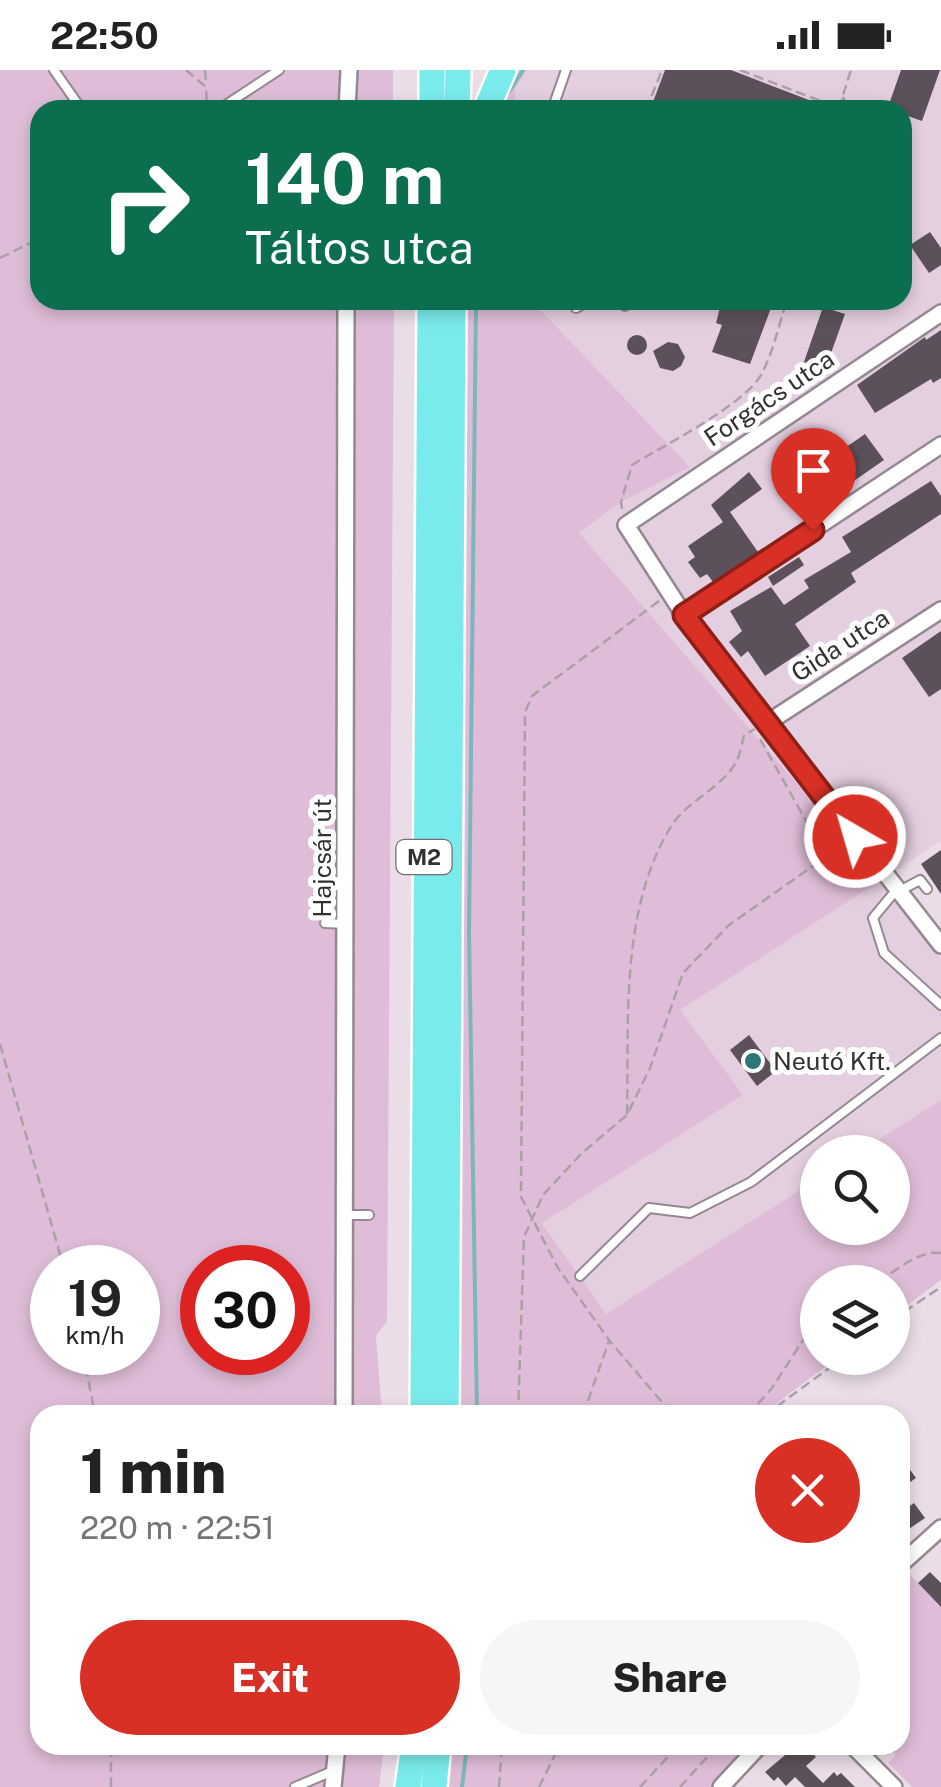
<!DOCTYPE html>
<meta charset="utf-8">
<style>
body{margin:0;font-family:"Public Sans",sans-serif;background:#f6f6f6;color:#222;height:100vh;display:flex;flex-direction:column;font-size:38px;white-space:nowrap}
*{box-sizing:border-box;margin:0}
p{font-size:32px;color:#767676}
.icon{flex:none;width:55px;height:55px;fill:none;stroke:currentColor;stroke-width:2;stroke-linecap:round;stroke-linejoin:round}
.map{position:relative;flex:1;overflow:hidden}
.drawer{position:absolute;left:30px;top:1335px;width:880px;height:350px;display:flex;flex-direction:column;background:#fff;border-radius:30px;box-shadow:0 5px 15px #0003}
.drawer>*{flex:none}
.hud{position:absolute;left:30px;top:30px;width:882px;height:210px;border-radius:30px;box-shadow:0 5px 15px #0003;background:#0b6e4f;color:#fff;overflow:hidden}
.fabs{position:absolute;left:800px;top:1065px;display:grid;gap:20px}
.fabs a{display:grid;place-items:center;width:110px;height:110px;border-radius:50%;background:#fff;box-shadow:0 5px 15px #0003;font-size:50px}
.speed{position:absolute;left:30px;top:1175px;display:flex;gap:20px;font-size:50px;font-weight:700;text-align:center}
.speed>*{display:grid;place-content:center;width:130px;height:130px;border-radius:50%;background:#fff;box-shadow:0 5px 15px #0003;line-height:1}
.speed small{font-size:25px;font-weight:400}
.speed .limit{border:15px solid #d22;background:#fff;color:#111}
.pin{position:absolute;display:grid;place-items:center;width:85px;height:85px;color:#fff;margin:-102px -42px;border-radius:50% 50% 50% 0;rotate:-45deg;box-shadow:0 0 10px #0007}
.pin .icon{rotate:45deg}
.me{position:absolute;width:110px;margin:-55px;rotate:322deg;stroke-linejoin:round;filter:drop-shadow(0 0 8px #0008)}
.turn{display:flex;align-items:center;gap:35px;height:210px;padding:0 50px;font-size:45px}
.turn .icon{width:130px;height:130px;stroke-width:2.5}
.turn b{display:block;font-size:70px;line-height:85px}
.round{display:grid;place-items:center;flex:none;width:105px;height:105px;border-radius:52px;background:#f6f6f6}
.overview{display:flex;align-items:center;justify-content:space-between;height:170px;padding:0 50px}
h1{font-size:60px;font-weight:800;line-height:75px}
.cta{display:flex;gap:20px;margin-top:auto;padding:20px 50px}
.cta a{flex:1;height:115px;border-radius:60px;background:#d93025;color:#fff;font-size:40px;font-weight:800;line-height:115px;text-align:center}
.cta a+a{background:#f6f6f6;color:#222}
.status{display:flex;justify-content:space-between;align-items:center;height:70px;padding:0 50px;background:#fff;direction:ltr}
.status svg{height:28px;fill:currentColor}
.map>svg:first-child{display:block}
.built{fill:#e4cfe0}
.green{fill:#dfbdd8;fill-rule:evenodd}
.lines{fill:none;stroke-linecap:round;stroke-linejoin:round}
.stream{stroke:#7cb7b8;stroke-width:4}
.building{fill:#5c515a}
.service-casing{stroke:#948892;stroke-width:12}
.minor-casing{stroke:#948892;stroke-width:20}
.trunk-casing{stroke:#fff;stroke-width:30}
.path{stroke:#aba0a9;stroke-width:2.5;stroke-dasharray:10 5;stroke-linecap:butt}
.service{stroke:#fff;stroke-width:8}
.minor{stroke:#fff;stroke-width:15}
.trunk{stroke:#7aebec;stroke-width:25}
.route-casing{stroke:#8d1f18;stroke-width:25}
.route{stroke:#d93025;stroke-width:18}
.poi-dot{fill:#2c7677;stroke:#fff;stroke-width:4}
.labels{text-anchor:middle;stroke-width:10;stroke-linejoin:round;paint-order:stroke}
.shield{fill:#fff;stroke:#716d70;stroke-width:2.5}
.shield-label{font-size:22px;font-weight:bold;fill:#342f33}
.street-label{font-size:25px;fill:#342f33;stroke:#fff}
.poi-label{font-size:25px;fill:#342f33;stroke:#fff;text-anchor:start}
</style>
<div class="status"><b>22:50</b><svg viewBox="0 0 49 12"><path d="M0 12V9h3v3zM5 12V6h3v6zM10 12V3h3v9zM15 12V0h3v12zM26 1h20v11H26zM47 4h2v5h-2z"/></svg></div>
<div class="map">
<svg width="941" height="1717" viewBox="0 0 941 1717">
<rect width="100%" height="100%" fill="#ebdde8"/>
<!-- built -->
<path class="built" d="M527,0h414v771l-60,39 60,79v141l-82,52h-41l-1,27 -211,136 -64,-93 201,-127 -64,-85 201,-130 -302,-347 43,-31 68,-36 -158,-166h371v-190h-386l-1,-21z"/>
<!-- green -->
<path class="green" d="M0,0h393v40h-353v190h354l-7,1021 -11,15 6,79h-342v330h344l-5,42h-379zM52,1198h86v84h-86zM202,1198h86v84h-86z
M513,0h14l-12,19 1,21h-24z
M467,230h64l159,167 -69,35 -42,31 302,347 -201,130 63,85 -201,128 64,91 211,-135 1,49h74v-76h-33l82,-52v180l-48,36 -1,-34h-74v76h19l-76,57h-305z
M910,1505l31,32v180h-29l-24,-24 8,-8 -10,-10h14v-160z
M444,1675h305l-38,42h-271z"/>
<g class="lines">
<!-- stream -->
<path class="stream" d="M503,31l20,-31
M476,230l-7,633 8,482
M462,1717l5,-42"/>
</g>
<!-- building -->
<path class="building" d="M665,0h66l104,40h-185z
M901,0h39l-18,51 -20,-7v-4h-15z
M930,162l11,16v17l-12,8 -19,-28z
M722,230h52l-24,64 -38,-12 10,-27 -6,-2z
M823,237l22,7 -20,56 -21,-8z
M941,260v48l-8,5 -2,-4 -56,34 -18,-28 68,-48 1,3z
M627 275a10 10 0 1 1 20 0a10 10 0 1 1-20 0Z
M668,272l10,2 7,13 -4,9 -8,5 -13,-3 -7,-17z
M865,364l19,26 -79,55 -19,-26z
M749,402l13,17 -32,23 28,40 -45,30 -6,-8 -7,4 -12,-16 7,-5 -7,-11 35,-24 -12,-17z
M931,411l10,15v18l-90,59 5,9 -61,42 15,22 -45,30 -17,-25 -7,6 -12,-15 13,-11 -12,-20 41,-24 13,18 25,-17 -5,-8 47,-28 -9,-15z
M799,487l5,8 -31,21 -5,-9z
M941,561v58l-12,8 -27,-39z
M941,780v44l-20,-30z
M749,965l27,36 -19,15 -27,-36z
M900,1386l16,22 -16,11z
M914,1433l11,15 -25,17v-22z
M930,1502l11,11v24l-23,-24z
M797,1675h7l12,12 -10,9 17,17 11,-11 3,4 4,-3 14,14h-50l-10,-10 -9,9 -8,-9 -4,4 -9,-9z"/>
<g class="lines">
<!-- service casing -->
<g class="service-casing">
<path id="service" d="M54,0l28,40
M218,40l61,-40
M552,40l14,-40
M622,230l3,6
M576,238l14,-8
M927,819l-7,-9 -28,15 -19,23 11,35 57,52
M325,853l22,1
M347,1145h22
M580,1206l69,-68 41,5 61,-31 190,-144
M295,1717l38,-16"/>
</g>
<!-- minor casing -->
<g class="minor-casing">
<path id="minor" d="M347,40l2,-40
M941,243l-315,212 58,90 257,330
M684,545l257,-170
M767,653l174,-113
M344,1345l2,-1115
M900,1495l41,-37
M852,1675l42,42
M333,1717l4,-42
M721,1717l39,-42"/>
</g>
<!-- trunk casing -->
<g class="trunk-casing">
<path id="trunk" d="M432,40v-40
M457,40l1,-40
M486,40l17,-40
M423,1345l7,-1115
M446,1345l7,-1115
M408,1717l6,-42
M434,1717l4,-42"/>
</g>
<!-- path -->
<path class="path" d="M186,0l20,17 1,22
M205,0l1,13
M740,0l99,38 12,-38
M843,27l5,13
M646,40l16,-40
M0,188l40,-20
M622,439l-1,-7 11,-37c31,-19 112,-60 129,-90 12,-22 18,-51 26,-75
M659,531l-127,95 -7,16 -4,485 37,71 51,72 64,75
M760,669l54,96 2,26
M0,974l64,224
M627,1044c2,-94 -7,-202 43,-286 16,-27 49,-38 65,-64 5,-8 7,-20 9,-29l11,-6
M879,1212c17,-12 40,-32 62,-29
M892,1250l49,-33
M83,1282l12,63
M518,1345l6,-178 19,-42 39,-42 45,-38 23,-47 33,-95 46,-48 101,-71 1,-26
M583,1345l26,-74
M748,1345l24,-27 37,-57 9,-6
M765,1345l78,-57
M111,1717v-42
M499,1717l3,-42
M539,1717l21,-42
M640,1717l39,-42
M680,1717l38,-42"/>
<!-- service -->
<use href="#service" class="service"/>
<!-- minor -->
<use href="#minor" class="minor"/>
<!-- trunk -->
<use href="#trunk" class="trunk"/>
</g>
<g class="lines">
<!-- route casing -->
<g class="route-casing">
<path id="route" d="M813,460l-129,85 171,222"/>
</g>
<!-- route -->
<use href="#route" class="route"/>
</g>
<!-- markers -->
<circle class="poi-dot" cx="753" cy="991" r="10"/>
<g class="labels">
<!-- shield labels -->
<rect class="shield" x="396.5" y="770" width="55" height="34" rx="8"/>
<g class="shield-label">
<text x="424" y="795">M2</text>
</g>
<!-- street labels -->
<g class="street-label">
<text transform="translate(769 328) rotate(-34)" y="9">Forgács utca</text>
<text transform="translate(840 575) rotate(-33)" y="9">Gida utca</text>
<text transform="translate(322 788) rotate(-90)" y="9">Hajcsár út</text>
</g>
<!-- poi labels -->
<g class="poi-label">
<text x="773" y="1000">Neutó Kft.</text>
</g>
</g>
</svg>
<div class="fabs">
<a><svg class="icon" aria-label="search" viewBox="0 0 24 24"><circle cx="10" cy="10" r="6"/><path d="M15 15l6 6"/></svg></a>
<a><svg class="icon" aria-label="layers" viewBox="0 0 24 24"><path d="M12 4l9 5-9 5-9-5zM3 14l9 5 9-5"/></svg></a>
</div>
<div class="speed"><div>19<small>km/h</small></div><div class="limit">30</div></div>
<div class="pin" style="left:813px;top:460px;background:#d93025"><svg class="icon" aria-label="arrive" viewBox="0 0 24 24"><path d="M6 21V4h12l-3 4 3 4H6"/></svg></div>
<svg class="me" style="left:855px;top:767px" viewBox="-20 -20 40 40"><circle r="17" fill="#d93025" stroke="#fff" stroke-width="3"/><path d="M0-11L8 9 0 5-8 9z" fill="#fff"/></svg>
<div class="hud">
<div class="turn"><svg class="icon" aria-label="right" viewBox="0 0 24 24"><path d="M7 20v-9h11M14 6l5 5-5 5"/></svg><div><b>140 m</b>Táltos utca</div></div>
</div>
<section class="drawer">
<div class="overview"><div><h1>1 min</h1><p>220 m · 22:51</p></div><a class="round" style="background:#d93025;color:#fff"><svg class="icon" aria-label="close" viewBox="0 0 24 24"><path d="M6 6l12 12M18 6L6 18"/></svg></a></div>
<div class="cta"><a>Exit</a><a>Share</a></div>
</section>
</div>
